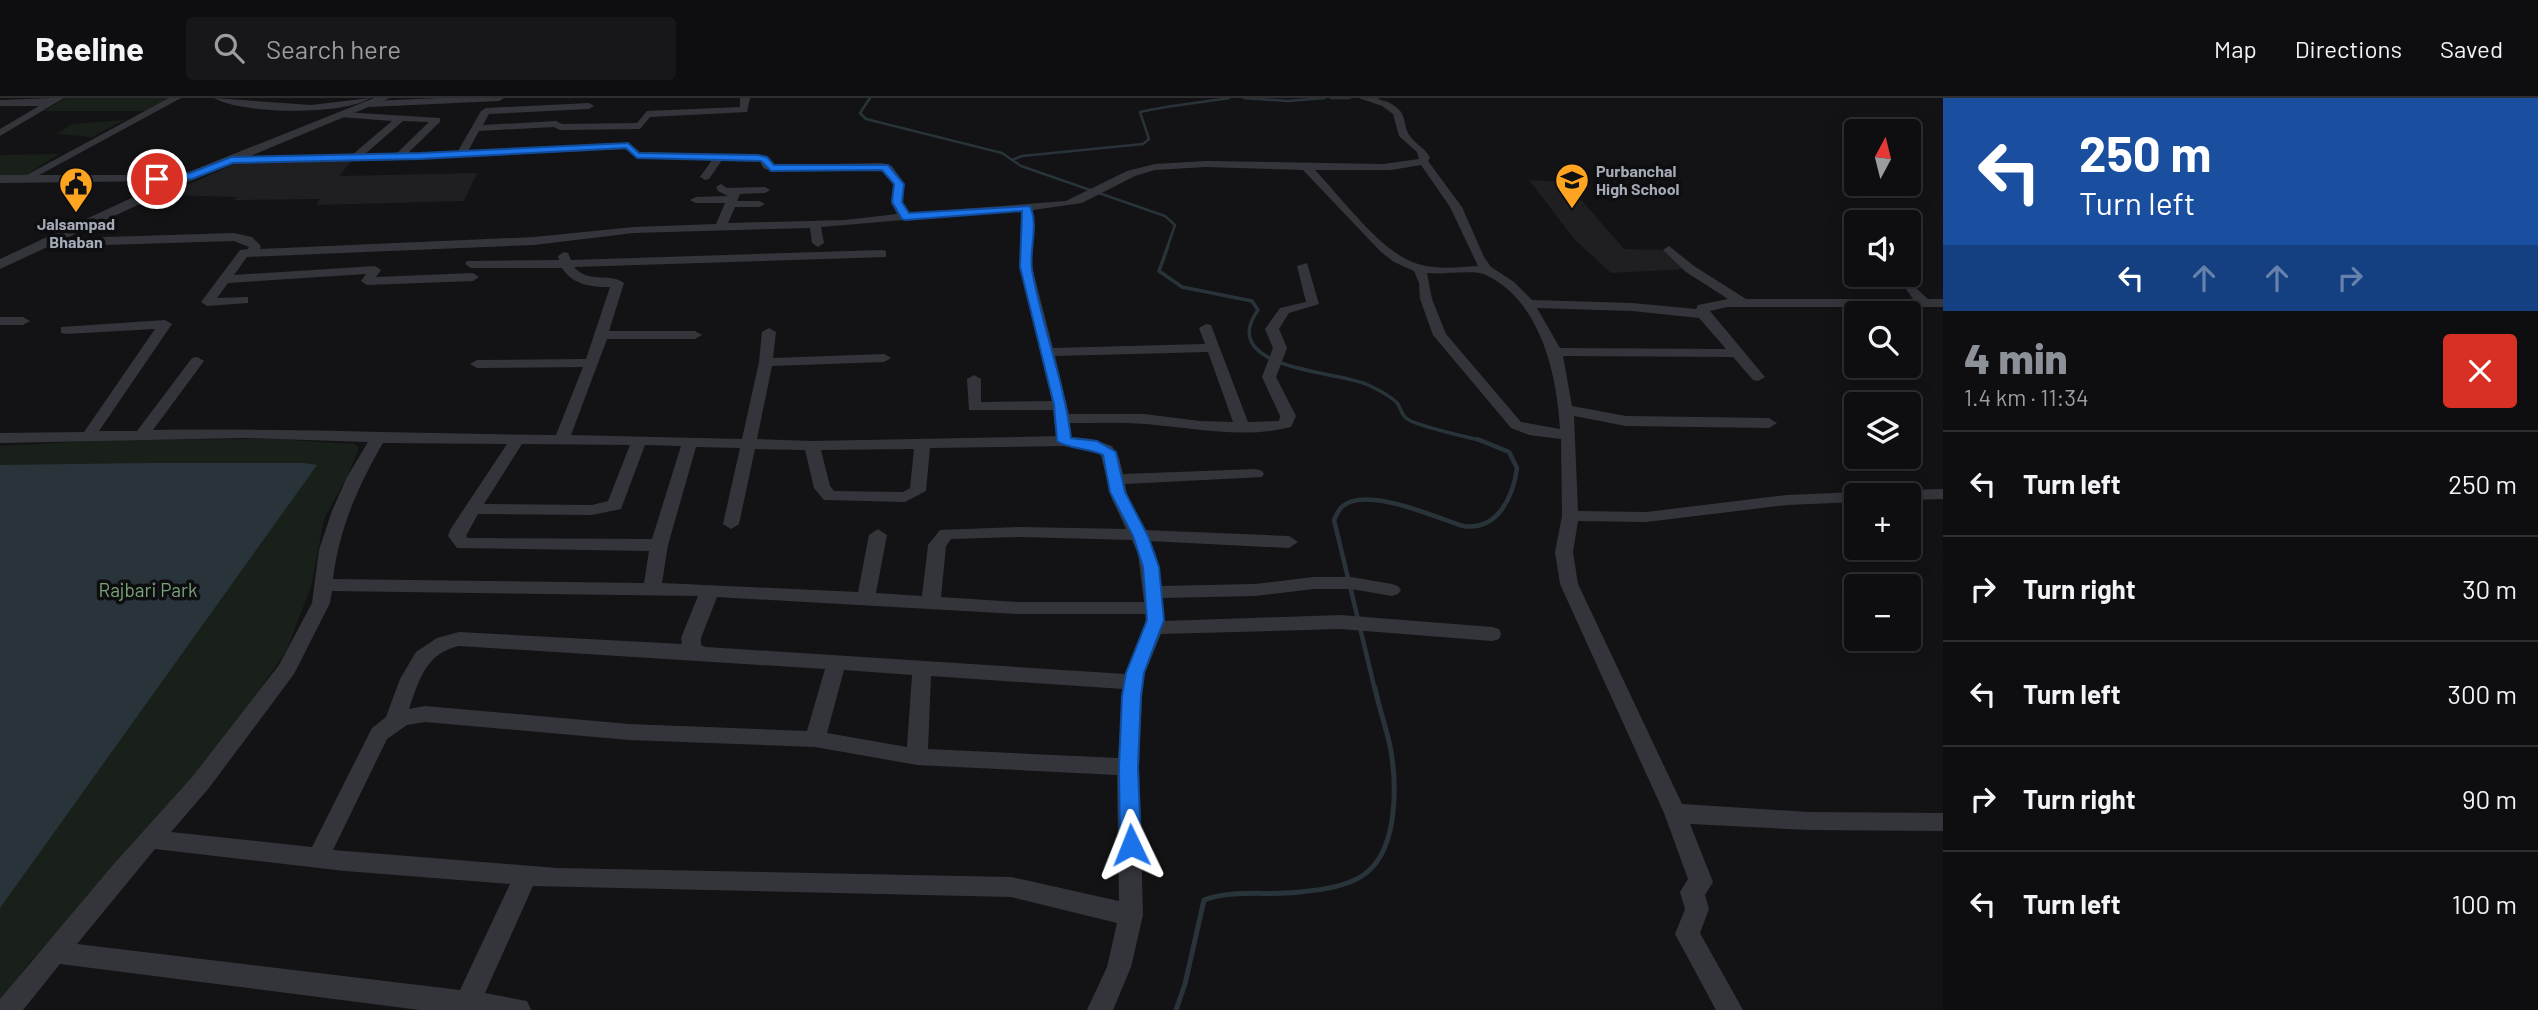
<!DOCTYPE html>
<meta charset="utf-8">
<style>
body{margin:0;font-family:Barlow,sans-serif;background:#171719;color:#f1f3f6;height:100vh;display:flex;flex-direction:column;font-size:26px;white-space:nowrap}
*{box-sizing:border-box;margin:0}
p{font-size:23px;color:#9b9c9f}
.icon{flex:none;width:38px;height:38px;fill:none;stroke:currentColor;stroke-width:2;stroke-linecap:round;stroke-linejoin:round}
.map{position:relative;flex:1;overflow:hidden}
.panel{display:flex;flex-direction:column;background:#0e0e10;width:595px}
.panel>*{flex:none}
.guide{background:#1a4fa0;color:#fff;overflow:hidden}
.needle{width:46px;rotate:7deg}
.buttons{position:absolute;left:1844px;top:21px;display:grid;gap:14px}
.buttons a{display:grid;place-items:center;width:77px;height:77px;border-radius:7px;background:#0e0e10;box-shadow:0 4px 18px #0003,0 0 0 2px #2e2e30;font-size:35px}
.pin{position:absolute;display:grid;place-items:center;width:60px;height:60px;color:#fff;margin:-30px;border:4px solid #fff;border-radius:50%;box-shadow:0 2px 7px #0007}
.me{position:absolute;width:77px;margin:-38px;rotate:358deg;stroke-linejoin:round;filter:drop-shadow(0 0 5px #0008)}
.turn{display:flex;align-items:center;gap:24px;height:147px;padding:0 21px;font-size:32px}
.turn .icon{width:91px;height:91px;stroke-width:2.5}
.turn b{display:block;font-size:49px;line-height:60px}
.lanes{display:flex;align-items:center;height:66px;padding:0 21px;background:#0003;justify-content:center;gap:35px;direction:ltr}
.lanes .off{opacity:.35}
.round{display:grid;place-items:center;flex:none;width:74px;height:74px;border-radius:7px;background:#171719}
.overview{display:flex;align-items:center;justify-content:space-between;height:119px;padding:0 21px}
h1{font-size:42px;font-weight:800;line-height:52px;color:#8c9099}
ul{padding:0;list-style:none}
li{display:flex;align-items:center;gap:21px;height:105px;padding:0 21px;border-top:2px solid #2e2e30}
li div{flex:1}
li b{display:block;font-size:26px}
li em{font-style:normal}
header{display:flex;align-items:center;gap:42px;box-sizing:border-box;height:98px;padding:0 35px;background:#0e0e10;border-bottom:2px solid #2e2e30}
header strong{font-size:33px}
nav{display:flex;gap:38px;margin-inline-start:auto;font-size:24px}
.search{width:490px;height:63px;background:#171719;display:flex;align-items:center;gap:18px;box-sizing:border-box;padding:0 24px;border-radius:7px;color:#9b9c9f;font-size:26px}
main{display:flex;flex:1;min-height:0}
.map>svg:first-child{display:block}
.built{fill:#1f1f22}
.green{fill:#19201a}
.water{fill:#28343a}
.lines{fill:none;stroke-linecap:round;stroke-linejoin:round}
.stream-far3{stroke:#28343a;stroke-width:2.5}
.stream-far2{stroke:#28343a;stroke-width:3.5}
.stream-far1{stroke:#28343a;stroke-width:4.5}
.stream{stroke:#28343a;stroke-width:5}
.minor{fill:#34353b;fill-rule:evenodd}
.tertiary{fill:#34353b;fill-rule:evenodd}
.route{fill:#1a73e8;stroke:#114b97;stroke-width:2}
.labels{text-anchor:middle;stroke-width:7;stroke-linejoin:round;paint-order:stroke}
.far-poi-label{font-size:16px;font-weight:bold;fill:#a4abb7;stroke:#0e0e10;text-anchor:start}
.park-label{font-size:19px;fill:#79a479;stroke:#0e0e10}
</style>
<header>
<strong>Beeline</strong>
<div class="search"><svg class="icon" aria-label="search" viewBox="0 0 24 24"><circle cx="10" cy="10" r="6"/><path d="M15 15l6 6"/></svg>Search here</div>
<nav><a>Map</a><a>Directions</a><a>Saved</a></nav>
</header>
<main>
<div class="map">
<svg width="1943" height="912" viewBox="0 0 1943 912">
<rect width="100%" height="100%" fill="#131315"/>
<!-- built -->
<path class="built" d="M352,62l-13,16 138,-3 -13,28 -148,4 4,-6 -86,1 3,-3 -72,-2 76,-34z
M1529,82l37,2 58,67 45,1 21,19 -79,4 -36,-33z"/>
<!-- green -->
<path class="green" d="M66,0h105l-26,13h-101z
M124,22l-32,17 -36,-3 16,-10z
M59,56l-36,23h-23v-22z
M274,341l80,5 5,3 -10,26 -25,46 -13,68 -25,64 -50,74 -131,156 -77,83 -28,38v-556l108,-6z"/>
<!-- water -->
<path class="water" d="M149,365h154l14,2 -317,443v-443z"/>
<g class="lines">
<!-- stream-far3 -->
<path class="stream-far3" d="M870,0l-10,15 6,6 136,34 19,13 144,50 10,9 -8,23
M1244,0l44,3 37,-3
M1331,0h19
M1369,0h9
M1012,62l10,-4 121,-12 6,-5 -9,-27c30,-7 59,-9 89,-14"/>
<!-- stream-far2 -->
<path class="stream-far2" d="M1168,148l-9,25 23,16 70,14 6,9c-42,59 78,61 108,74 11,5 24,11 32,20 2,4 4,11 8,14 8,8 62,19 77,23"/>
<!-- stream-far1 -->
<path class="stream-far1" d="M1375,592l-41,-170c2,-4 5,-12 9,-14 24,-20 94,12 120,20 34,5 50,-28 54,-58l-8,-16 -32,-13"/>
<!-- stream -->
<path class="stream" d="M1176,912l9,-26 19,-84c31,-11 64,-4 96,-8 20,-2 45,-5 62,-16 36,-23 35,-88 29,-125 -4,-22 -12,-42 -16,-63"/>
<!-- minor -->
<path class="minor" d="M52,0h12l-64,38v-7l39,-23h-39v-6z
M169,0h12l-151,82 -9,-2z
M214,0l97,7 59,-7c-27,18 -129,16 -156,0z
M439,0h65l-5,3 -129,6 -5,-3 5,-3z
M740,0h10l-3,14 -97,5 -10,12 -80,1 -6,-3 -75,4 -11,20 160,-8 12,9 118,3 10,2 5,8 109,-2 10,3 12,17 -1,20 5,10 158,-12 61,-30 28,-7 51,-3 177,3 36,-5 -2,-7 -18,-16 -6,-22 -11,-8 -23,-8c15,0 32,1 42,14 4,6 4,15 7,21 5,10 17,14 22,25l-2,3 34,46 22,50 7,10 23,15 18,18 100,3 64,6 2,-4 30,-6 -42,-27 -23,-22 6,-4 25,20 52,33h167l-17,-24h12l8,13 12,11h15v8h-216l-17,4 55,66 -7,4 -5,-1 -20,-23 -170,-1 9,50 54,10 143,2 8,5 -8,5 -143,-2 -52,-10 4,95 68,1 141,-17 70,-3 7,3h-7v7l-70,3 -141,17 -68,-1 -5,31 5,32 104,220 127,8 134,1v18l-134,-1 -119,-6 23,58 -8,13 4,14 -9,24 43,77h-27l-41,-76 10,-25 -5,-17 8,-13 -24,-66 -104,-229 -5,-32 7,-36 -1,-77 -32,-4 -18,-7 -78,-93 -13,-36 -1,-16 -5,-12 -20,-9 -13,-10 -78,-82 -97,-3 -51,3 -20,6 -53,27 -49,7 -1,57 21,81 152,-4 -6,-16 7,-4 5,1 37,97 31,-1 1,-5 -18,-39 11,-29 -8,-19 15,-21 26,-6 -9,-36 10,-3 12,41 -30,9 -10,16 8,19 -11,29 20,39 -5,11c-47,12 -98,1 -145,-3 -25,-2 -51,-1 -76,-1l-2,7 -5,2 -8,-5 -2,-17h-84l-2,-31 7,-4 7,4v23l71,-1 -32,-134 2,-57 -201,17 3,16 -6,4 -6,-4 -2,-15 -176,5 -100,12 -287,12 -13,18 141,-9 6,4 -5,7 97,-4 6,4 -6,4 -106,4 -6,-4 5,-7 -138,9 -11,15 31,-1v6l-41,3 -6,-4 39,-52 8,-1 1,-2 -15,-6 -192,6 -6,-4 6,-4 192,-6 18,4 9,9 -1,3 274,-12 100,-10 82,-3 9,-21h-29l-6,-3 6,-3 32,-1 -10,-5 -2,-4 5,-3 6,4 38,-1 5,3 -5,3 -25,1 -3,7h22l6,3 -6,3h-24l-7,16 117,-3 52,-6 -6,-11 3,-20 -13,-14 -110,2 -8,-3 -3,-7 -38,-1 -13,19 -4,1 -5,-3 12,-17 -75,-2 -12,-9 -226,11 -168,3 -5,-3 5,-3 121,-2 40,-34 -52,-4 -2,-2 5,-3 97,6v4l-32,31 50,-2 23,-40 5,-3 103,-5 5,3 -5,3 -100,5 -6,11 73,-4 6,3 75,-1 10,-12 93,-4zM403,23l26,1 -33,32 -32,1zM1421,67l29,42 28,59c-19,1 -41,4 -60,-2 -37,-11 -76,-66 -103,-94h76zM1427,175c16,2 47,-4 59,2 55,26 71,100 74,154l-39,-7 -75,-88 -14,-35zM1537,210l95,3 67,7 27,31 -166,-1zM1208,254l25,70 -33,-1 -56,-7h-75l-14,-58z
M882,152l4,1v6l-312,10c14,17 35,5 50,16l-15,48h86l7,4 -7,4h-88l-36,96 171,4 17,-77 3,-30 7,-4 7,4 -3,26 111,-4 7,4 -7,4 -112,4 -15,73 55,2 252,-5 28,3 20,7 7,12 4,16 133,-5 6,2 2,3 -2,3 -137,7 3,15 16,31 145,6 9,6 -9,6 -140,-7 7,13 4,32 95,-2 59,-7h37l41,7 6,2 3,4 -3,4 -6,2 -41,-7h-37l-59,7 -93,2 2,23 176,-6 152,12 7,2 2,5 -2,5 -7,2 -152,-12 -179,5 -16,39 -3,23 -3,71 4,148 -12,52 -18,43h-26l20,-43 10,-44 -106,-26 -478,-11 -48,107 42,8 4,9h-111l-360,-46 -37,46h-23v-11l113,-134 80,-89 86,-111 33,-62 7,-53 13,-39 15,-34 21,-35 -125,-4 -243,5v-10l84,-1 71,-103 -89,5 -5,-1v-6l104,-7 7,4 -73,107h38l55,-73 5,-1 7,4 -51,69c134,-2 270,4 403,5l27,-68 -106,1 -7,-4 7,-4 109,-1 24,-72c-19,0 -37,-2 -48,-19h-91l-6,-4 2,-3 92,-1 -1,-4 6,-4 4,1 3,7zM383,345l124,1 -57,86 -2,6 9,12 192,3 -5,32 -311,-4c6,-50 25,-93 50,-136zM522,346l108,1 -22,56 -16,4 -108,-1zM645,347l36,1 -29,93 -184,-1 -2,-2 12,-22 114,1 29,-6zM1064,348l36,6 12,47 14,30 -105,-2 -81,3 -12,15 -6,51 -46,-3 11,-58 -9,-6 -9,6 -11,57 -196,-9 6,-38 28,-98 44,1 -17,76 8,5 8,-5 16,-75 50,1 9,38 10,12 81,2 21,-11 4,-43zM914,351l-4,39 -7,4 -69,-1 -4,-5 -9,-36zM1021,439l111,3 6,14 6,48h-127l-76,-5 5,-51 5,-7zM332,493l366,5 -17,42 1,6 -223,-12 -22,6 -21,14 -16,27 -14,38 -14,11 -60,119 -141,-15 38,-44 85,-114 36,-71zM717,499l300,17h129l-1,14 -20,46 -419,-27 -5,-2v-7zM459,548l366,23 -18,62 -178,-7 -204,-18 -16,3c10,-29 17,-56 50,-63zM844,572l68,5 -5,72 -80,-14zM931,578l192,13 -5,69 -190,-9zM425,624l204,18 186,7 102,18 200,10 2,126 -108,-24 -454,-9 -224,-18 54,-111 20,-14zM155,751l190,22 165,13 -50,106 -383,-46z
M0,219h23l7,4 -7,4h-23z
M1943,391v10l-34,1v-5h-14l8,-5z"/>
<!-- tertiary -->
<path class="tertiary" d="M374,0h16l-207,86 -183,85v-10l168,-78 -168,2v-8h181z"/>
</g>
<!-- route -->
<path class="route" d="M628,45l11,10 119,2 9,2 7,8h114l16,19 -2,18 7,11 121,-7c9,20 -1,42 2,64 10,56 32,110 39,168l26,3 19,11 9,40 23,44 11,31 5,53 -20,53 -3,23 -3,71 3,78 -3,7 -7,2 -8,-2 -3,-7 -1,-78 3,-71 4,-23 21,-53 -4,-53 -10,-31 -23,-44 -7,-37c-14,-7 -36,-6 -46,-14l-3,-36 -34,-138 2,-56 -117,9 -3,-1 -10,-17 2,-18 -12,-14 -111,1 -10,-10 -124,-3 -11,-10 -206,11 -187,4 -41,16 -35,3 -5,-3 5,-3 33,-3 41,-16 189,-4z"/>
<!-- icons -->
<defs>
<g id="school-pin" transform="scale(1.75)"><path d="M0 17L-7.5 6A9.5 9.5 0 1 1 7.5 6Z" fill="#ffa421" stroke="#0e0e10"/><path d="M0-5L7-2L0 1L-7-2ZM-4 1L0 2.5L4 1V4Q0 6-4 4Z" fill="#111"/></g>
<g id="civic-pin" transform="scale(1.75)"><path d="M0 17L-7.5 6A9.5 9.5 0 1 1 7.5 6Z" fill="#ffa421" stroke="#0e0e10"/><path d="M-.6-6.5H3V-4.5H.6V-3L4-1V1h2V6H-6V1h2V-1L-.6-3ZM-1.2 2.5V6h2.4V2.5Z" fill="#111"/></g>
</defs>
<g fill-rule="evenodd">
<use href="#school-pin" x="1572" y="82"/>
<use href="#civic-pin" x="76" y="86"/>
</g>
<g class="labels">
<!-- far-poi labels -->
<g class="far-poi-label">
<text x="1596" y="79">Purbanchal<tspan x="1596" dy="18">High School</tspan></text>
<text x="76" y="132" text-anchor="middle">Jalsampad<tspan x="76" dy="18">Bhaban</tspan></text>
</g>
<!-- park labels -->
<g class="park-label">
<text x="148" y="499">Rajbari Park</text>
</g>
</g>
</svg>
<div class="buttons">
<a><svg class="needle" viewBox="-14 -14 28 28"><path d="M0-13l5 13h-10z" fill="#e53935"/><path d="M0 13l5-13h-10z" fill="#9b9c9f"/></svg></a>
<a><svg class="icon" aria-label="sound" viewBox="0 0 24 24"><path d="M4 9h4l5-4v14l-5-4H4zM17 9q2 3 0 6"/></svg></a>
<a><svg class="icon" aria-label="search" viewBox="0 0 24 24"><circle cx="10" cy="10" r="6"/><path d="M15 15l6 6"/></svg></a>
<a><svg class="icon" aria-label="layers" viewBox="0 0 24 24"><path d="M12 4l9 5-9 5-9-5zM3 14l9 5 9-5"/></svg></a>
<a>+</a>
<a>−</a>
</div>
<div class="pin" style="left:157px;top:81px;background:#d93025"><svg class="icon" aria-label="arrive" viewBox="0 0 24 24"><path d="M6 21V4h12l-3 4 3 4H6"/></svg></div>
<svg class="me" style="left:1131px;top:747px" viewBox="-20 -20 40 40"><path d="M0-17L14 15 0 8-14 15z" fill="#1a73e8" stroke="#fff" stroke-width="4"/></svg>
</div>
<section class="panel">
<div class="guide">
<div class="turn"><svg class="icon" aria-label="left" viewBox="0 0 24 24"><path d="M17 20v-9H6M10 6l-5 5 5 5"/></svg><div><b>250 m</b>Turn left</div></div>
<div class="lanes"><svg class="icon" aria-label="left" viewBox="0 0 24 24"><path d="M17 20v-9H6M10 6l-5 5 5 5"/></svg><svg class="icon off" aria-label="ahead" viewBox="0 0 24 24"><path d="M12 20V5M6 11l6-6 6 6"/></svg><svg class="icon off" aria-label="ahead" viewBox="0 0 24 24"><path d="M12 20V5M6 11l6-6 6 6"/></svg><svg class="icon off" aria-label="right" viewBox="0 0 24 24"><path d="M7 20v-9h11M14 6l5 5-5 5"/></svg></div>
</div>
<div class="overview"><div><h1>4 min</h1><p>1.4 km · 11:34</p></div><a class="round" style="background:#d93025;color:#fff"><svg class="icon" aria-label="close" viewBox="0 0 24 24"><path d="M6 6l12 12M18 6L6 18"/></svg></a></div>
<ul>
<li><svg class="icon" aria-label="left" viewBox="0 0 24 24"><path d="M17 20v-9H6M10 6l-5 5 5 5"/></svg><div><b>Turn left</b></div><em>250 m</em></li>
<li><svg class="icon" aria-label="right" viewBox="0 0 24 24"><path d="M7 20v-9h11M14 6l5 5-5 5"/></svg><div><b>Turn right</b></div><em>30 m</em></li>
<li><svg class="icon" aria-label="left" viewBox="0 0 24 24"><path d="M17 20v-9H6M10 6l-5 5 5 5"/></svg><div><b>Turn left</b></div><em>300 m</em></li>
<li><svg class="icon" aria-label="right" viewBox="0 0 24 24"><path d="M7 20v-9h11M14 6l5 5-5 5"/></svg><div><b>Turn right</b></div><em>90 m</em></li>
<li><svg class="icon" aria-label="left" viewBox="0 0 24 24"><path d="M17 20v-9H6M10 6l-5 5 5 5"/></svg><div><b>Turn left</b></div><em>100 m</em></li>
</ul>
</section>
</main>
